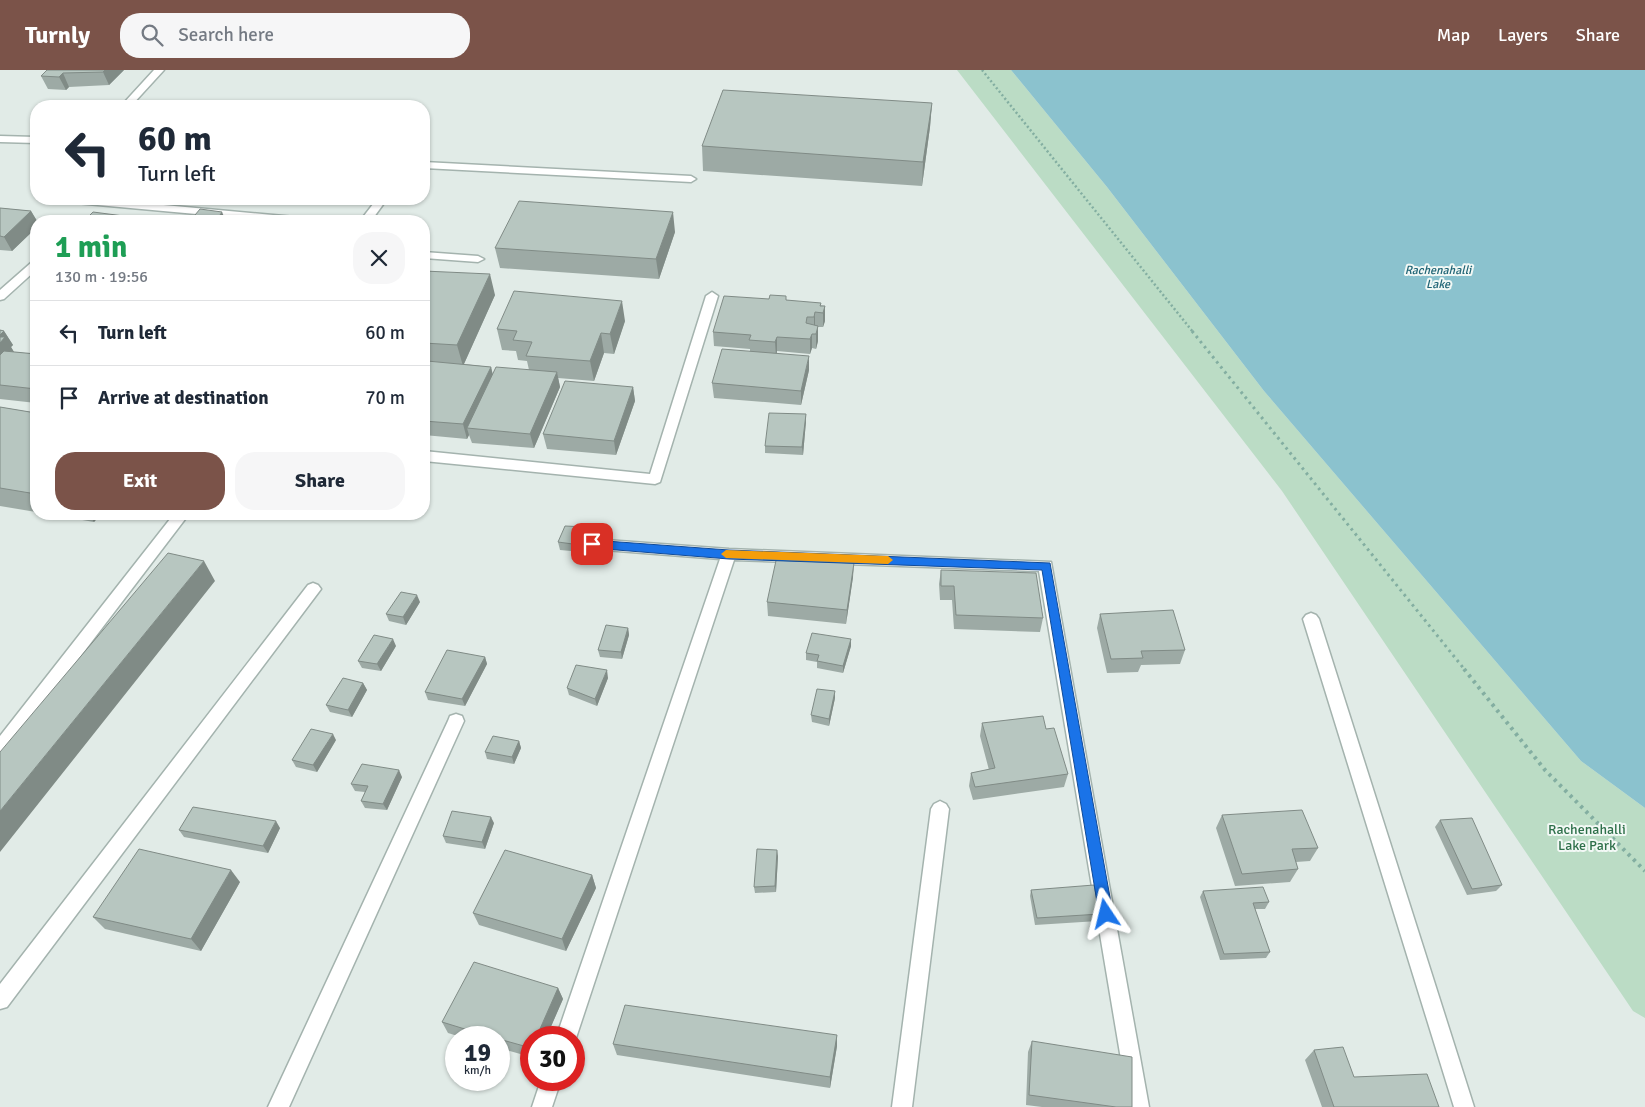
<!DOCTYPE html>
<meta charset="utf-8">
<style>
body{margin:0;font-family:Signika,sans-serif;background:#f6f6f7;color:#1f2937;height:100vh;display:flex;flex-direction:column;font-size:19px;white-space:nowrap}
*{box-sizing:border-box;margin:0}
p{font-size:16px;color:#747a83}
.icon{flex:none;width:28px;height:28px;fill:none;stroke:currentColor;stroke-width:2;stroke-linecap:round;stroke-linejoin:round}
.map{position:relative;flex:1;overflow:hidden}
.drawer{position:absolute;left:30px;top:145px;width:400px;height:305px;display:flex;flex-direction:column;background:#fff;border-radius:20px;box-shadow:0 1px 4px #0004}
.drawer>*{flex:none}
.hud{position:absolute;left:30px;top:30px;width:400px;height:105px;border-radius:20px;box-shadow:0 1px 4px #0004;background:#fff;color:#1f2937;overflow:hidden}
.speed{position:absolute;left:445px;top:956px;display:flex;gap:10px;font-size:25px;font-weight:700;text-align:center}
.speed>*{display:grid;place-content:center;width:65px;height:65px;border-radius:50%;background:#fff;box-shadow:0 1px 4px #0004;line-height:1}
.speed small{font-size:12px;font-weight:400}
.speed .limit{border:8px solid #d22;background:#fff;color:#111}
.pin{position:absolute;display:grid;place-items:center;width:42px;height:42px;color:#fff;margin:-21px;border-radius:10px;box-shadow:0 2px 8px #0006}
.me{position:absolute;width:55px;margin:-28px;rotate:350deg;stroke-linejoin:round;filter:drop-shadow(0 0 4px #0008)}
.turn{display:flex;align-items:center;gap:18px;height:105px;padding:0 25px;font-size:22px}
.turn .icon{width:65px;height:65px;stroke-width:2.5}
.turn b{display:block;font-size:35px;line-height:42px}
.round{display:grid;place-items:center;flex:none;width:52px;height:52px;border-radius:20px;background:#f6f6f7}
.overview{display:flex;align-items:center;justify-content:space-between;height:85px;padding:0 25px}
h1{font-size:30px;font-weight:800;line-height:38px;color:#1e9e55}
.action{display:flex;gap:10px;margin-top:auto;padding:10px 25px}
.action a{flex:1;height:58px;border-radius:20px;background:#7b5349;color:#fff;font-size:20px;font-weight:800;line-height:58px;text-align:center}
.action a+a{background:#f6f6f7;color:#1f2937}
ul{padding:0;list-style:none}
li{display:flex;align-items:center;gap:15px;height:65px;padding:0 25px;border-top:1px solid #e0e1e3}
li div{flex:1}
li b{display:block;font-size:19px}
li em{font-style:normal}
header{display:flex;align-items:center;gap:30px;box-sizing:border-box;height:70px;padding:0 25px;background:#7b5349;color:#fff}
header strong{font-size:24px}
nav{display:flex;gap:28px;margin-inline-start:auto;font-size:18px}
.search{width:350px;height:45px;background:#f6f6f7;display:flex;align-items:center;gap:12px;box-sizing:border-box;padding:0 18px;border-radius:20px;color:#747a83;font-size:19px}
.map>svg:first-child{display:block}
.green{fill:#bbdcc5}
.water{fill:#8bc2ce}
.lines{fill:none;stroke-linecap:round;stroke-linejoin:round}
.lane-casing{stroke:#a4b3ae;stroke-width:3}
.street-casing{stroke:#a4b3ae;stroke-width:3}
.path-far2{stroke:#83aea1;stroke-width:2.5;stroke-dasharray:2 2.5;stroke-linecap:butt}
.path-far1{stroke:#83aea1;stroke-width:3;stroke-dasharray:2.5 4;stroke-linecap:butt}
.path{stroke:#83aea1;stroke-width:4;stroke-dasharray:3 4.5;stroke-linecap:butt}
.lane{fill:#fff;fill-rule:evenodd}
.street{fill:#fff;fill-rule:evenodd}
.wall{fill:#9daaa5}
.shaded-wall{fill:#808b86}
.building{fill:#b7c6c0;stroke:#808b86}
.route{fill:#1a73e8;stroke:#114b97}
.slow{fill:#f59e0b}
.labels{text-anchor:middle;stroke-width:4;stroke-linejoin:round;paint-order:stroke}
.far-water-label{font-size:12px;font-style:italic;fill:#1f6475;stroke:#f2f8f5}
.park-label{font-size:14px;fill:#2e704a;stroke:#f2f8f5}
</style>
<header>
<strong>Turnly</strong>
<div class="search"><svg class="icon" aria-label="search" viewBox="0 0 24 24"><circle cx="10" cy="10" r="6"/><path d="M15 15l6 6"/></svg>Search here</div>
<nav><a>Map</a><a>Layers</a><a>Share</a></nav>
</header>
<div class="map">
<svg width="1645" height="1037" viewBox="0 0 1645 1037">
<rect width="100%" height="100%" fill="#e1ebe7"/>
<!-- green -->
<path class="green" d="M957,0h54l96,117 157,204 317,370 64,47v210l-12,-7 -351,-520z"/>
<!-- water -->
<path class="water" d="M1011,0h634v738l-64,-47 -317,-370 -157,-204z"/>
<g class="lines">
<!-- lane casing -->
<g class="lane-casing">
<path id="lane" d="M424,92l267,14 5,3 -5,3 -267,-14z
M377,129h10l-16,22h-11z"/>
</g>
<!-- street casing -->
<g class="street-casing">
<path id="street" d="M154,0h10l-33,36h-10z
M0,66l36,1v6l-36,-1z
M60,129h38l208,19 6,3h-40l-207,-19z
M424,182l54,4 6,3 -6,3 -54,-4z
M36,191v9l-32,29 -4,1v-10l32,-28z
M712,222l6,4 -58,186 -5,2 -231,-23v-10l226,23 56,-178z
M174,444h15l-183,240 -6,2v-20z
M592,469l137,10 322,13 98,545h-20l-90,-536 -305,-11 -158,478 -2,5v-5h-18l164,-479 -128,-10 -5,-1 -2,-4 2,-4z
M313,513l5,2 3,4 -3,4 -311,414 -7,2v-25l308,-399z
M1311,543l5,2 3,4 155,488h-20l-151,-488 3,-4z
M456,644l6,2 2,5 -175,386h-21l180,-386 2,-5z
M940,731l6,3 3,5 -37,298h-20l39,-298 3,-5z
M541,1010h20l-9,27h-20z"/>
</g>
<!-- path-far2 -->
<path class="path-far2" d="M982,0l211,262"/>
<!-- path-far1 -->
<path class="path-far1" d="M1192,261l273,339"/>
<!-- path -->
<path class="path" d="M1464,599l81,101 100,101"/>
<!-- lane -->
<use href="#lane" class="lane"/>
<!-- street -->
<use href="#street" class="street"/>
</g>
<!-- wall -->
<path class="wall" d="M47,0h77l-15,15 -40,2 -3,3 -18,-1 -7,-13z
M932,33l-2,24 -8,59 -219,-15 -1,-25z
M241,129h27l-1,1z
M0,138l31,3 6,10h-1v7l-24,23 -12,-1z
M675,162l-16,47 -159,-11 -5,-20z
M424,201l71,24 -31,69 27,3 2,8 36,-5 -2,-9 -9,-1 -2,-9 -14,-1 -5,-21 128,-8 -11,33 -10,-1 -10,28 -36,-3 2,9 -26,61 -62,-5 -3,-8 -2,4 -43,-4v-67l2,-4h-2z
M769,229l17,1 39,6v15l-2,6h-5v14l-2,8 -4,-1 -2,6 -33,-3v2l32,17 -8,35 -87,-7 -2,-15 38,-32v-2l-36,-3 -1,-14z
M0,260l4,1 9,14 -2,2 3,5 22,2v49l-36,-4z
M633,317l2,14 -19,54 -69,-6 -4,-15z
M0,337l36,6v99l-36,-6z
M806,344v7l-3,34 -38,-2v-7z
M47,444h54l-7,8z
M588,465l-6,17 -22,-2 -2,-8z
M941,500l102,48 -3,14 -86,-3 -2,-29h-12l-1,-16z
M853,507l-7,47 -78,-8 -1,-14z
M420,532l-14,23 -17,-4 -3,-7z
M1100,544l85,36 -5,14 -39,1 -3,7 -31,1 -10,-45z
M628,558l1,7 -7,24 -22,-2 -2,-7z
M851,569v7l-8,27 -26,-5v-6l-11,-2v-7z
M396,576l-15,25 -19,-3 -4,-7z
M485,587l2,7 -22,42 -37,-6 -3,-8z
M608,608l-11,28 -28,-11 -2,-7z
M363,613l4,7 -15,27 -22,-5 -4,-7z
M835,628l-6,28 -17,-4 -1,-7z
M982,653l64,6 22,45 -4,13 -91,13 -4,-14 2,-13 18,-3 -9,-34z
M336,670l-19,32 -21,-5 -4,-7z
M519,671l2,7 -7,16 -27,-5 -2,-7z
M402,707l-15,33 -22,-2 -4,-7 4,-9 -10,-1 -4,-7z
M1222,745l96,33 -8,13 -14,1 2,7 -8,13 -55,4 -19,-58z
M1440,750l62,65 -6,6 -29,4 -32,-68z
M494,753l-9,26 -39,-6 -3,-7z
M280,758l-12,25 -84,-16 -5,-7z
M778,786l-2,36 -21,1 -1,-6z
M592,805l4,13 -30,63 -87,-26 -6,-12z
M240,812l-39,69 -96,-22 -12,-12z
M1031,820l69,24 -2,7 -63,4 -5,-29z
M1203,821l66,11 -4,7h-10l15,43 -4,6 -46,2 -20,-63z
M558,918l5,11 -17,39h-15v19l-32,-9v-10h-35l-16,-5 -6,-11z
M837,965v11l-7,42 -213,-33 -4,-11z
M1032,971l100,66h-90l-16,-2 2,-53z
M1314,980l40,27 85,30h-117l-17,-47z"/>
<!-- shaded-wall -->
<path class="shaded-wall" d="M105,0h19l-15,15 -6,-13z
M63,3l6,14 -3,3 -7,-13z
M932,33l-2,24 -8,59 1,-24z
M31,141l6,10h-1v7l-24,23 -8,-14z
M222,142l4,9 -8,-3z
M673,142l2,20 -16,47 -3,-20z
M139,148l2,3h-5z
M490,204l5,21 -32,71 -6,-21z
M622,231l3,20 -11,33 -4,-20z
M825,236v15l-2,6v-14z
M815,242v14l-1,6v-15z
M818,256v15l-2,8v-15z
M4,261l9,14 -2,2 3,5 -14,16v-33z
M601,263l3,20 -10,28 -4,-20z
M812,264v14l-2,6v-15z
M777,267v14l-1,6 -1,-15z
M809,286v14l-8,35v-14z
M491,297l3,14 -27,47 2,7 -2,4 -4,-15z
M557,302l3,15 -26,61 -4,-14z
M633,317l2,14 -19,54 -2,-14z
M806,344v7l-3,34 -1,-8z
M89,444h12l-7,8z
M587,457l1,8 -6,17 -2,-7z
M204,491l11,20 -215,271v-41z
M854,493l-1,14 -7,47 1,-14z
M417,525l3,7 -14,23 -3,-8z
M628,558l1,7 -7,24 -1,-7z
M393,569l3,7 -15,25 -4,-7z
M851,569v7l-8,27v-7z
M485,587l2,7 -22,42 -3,-7z
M607,600l1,8 -11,28 -2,-7z
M363,613l4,7 -15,27 -4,-7z
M835,621v7l-6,28v-7z
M333,664l3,6 -19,32 -4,-7z
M519,671l2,7 -7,16 -2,-7z
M399,700l3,7 -15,33 -4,-6z
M491,747l3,6 -9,26 -3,-7z
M276,751l4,7 -12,25 -5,-7z
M777,780l1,6 -2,36 -1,-6z
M231,800l9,12 -39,69 -10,-12z
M592,805l4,13 -30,63 -4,-12z
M558,918l5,11 -17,39h-10z
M837,965v11l-7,42v-11z"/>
<!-- building -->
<path class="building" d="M47,0h58l-2,2 -40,1 -4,4 -18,-1z
M723,20l209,13 -9,59 -221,-16z
M519,131l154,11 -17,47 -161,-11z
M0,138l31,3 -27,26 -4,-1z
M200,139l22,3 -4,6 25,2 -2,1h-51z
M93,142l46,6 -3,3h-52z
M424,201l66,3 -33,71 -33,-2z
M514,221l108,10 -12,33 -9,-1 -11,28 -64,-5 6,-14 -19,-2 4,-9 -20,-2z
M770,225l16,1v4l35,3 -1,3h5l-2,7 -8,-1 -1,5h-7l-1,6 12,3 -2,8h-4l-2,5 -33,-2 -2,5 -26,-2 2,-5 -38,-3 11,-36 45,3z
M0,260l4,1 -4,4z
M0,267h5l-5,6z
M722,279l87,7 -8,35 -89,-8z
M4,281l32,3v35l-36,-4v-30z
M427,291l64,6 -28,57 -39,-3v-53z
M496,297l61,5 -27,62 -63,-6z
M565,311l68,6 -19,54 -71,-7z
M0,337l36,6v81l-36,-6z
M769,343l37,1 -4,33 -37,-1z
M565,456l22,1 -7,18 -22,-3z
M168,483l36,8 -204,250v-59z
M777,486l77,7 -7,47 -80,-8z
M941,500l95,3 7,45 -87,-3 -2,-29h-13z
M401,522l16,3 -14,22 -17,-3z
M1173,540l12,40 -44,1 2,7 -32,1 -11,-45z
M606,555l22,3 -7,24 -23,-2z
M812,563l39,6 -8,27 -26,-5 2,-6 -13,-2z
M374,565l19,4 -16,25 -19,-3z
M447,580l38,7 -23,42 -37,-7z
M576,595l31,5 -12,29 -28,-11z
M343,608l20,5 -15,27 -22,-5z
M817,619l18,2 -6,28 -18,-4z
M1043,646l3,13 8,-1 14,46 -93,13 -4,-14 24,-5 -13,-45z
M311,659l22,5 -20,31 -21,-5z
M493,666l26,5 -7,16 -27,-5z
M362,694l37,6 -16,34 -22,-3 7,-15 -17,-2z
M193,737l83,14 -13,25 -84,-16z
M1302,740l16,38 -26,1 6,20 -56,5 -20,-59z
M452,741l39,6 -9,25 -39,-6z
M1472,748l30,67 -30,4 -32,-69z
M139,779l92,21 -40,69 -98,-22z
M757,779l20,1 -2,36 -21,1z
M505,780l87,25 -30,64 -89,-26z
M1094,815l6,29 -63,4 -6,-28z
M1263,817l6,15 -16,1 17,49 -46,2 -21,-63z
M474,892l84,26 -22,50h-5v10l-32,-9v-1h-5l-52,-16z
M625,935l212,30 -7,42 -217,-33z
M1032,971l100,16v50h-16l-87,-12z
M1343,977l11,30 73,-3 12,33h-105l-20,-57z"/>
<!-- route -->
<path class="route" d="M592,470l137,10 321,13 63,351 -2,4 -5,2 -5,-2 -2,-4 -57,-344 -313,-11 -137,-11 -6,-4z"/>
<!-- slow -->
<path class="slow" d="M726,480l162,6 5,4 -5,4 -162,-6 -5,-4z"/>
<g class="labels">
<!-- far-water labels -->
<g class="far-water-label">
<text x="1438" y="204">Rachenahalli<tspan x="1438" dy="14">Lake</tspan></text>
</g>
<!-- park labels -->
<g class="park-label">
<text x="1587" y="764">Rachenahalli<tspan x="1587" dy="16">Lake Park</tspan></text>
</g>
</g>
</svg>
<div class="speed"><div>19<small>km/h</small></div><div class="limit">30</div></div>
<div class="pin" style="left:592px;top:474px;background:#d93025"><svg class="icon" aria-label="arrive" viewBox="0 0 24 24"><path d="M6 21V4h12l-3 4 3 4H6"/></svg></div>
<svg class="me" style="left:1106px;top:844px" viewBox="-20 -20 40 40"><path d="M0-17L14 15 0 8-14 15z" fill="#1a73e8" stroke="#fff" stroke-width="4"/></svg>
<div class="hud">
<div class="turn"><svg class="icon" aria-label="left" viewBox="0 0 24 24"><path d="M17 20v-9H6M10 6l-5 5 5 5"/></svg><div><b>60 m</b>Turn left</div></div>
</div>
<section class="drawer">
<div class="overview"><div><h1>1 min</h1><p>130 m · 19:56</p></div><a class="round"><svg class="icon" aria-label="close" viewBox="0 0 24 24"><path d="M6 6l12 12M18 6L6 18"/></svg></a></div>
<ul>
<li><svg class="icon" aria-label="left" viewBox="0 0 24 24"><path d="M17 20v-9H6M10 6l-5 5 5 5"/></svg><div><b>Turn left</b></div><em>60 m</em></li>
<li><svg class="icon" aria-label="arrive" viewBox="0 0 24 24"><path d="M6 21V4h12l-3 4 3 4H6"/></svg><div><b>Arrive at destination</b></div><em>70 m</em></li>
</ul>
<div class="action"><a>Exit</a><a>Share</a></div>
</section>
</div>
